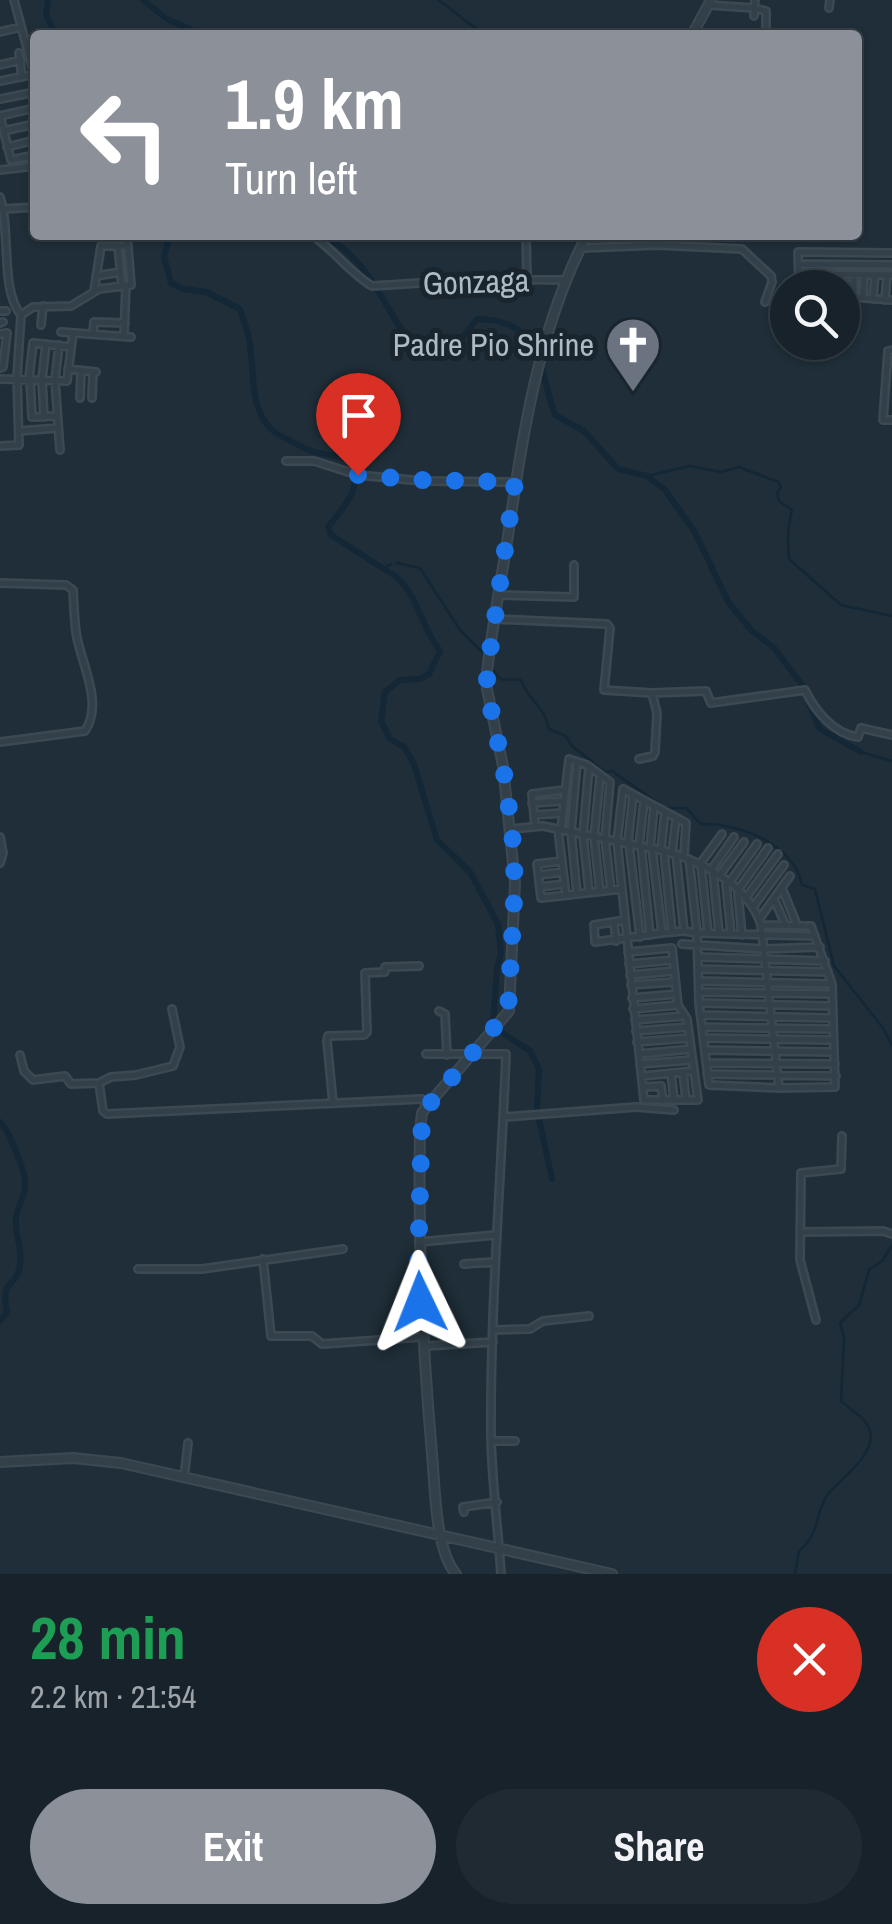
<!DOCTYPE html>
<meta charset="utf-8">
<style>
body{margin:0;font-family:"Archivo Narrow",sans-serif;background:#202a32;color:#f1f3f6;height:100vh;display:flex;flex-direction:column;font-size:38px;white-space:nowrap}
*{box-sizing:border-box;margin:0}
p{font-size:32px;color:#9ea4a8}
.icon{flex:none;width:55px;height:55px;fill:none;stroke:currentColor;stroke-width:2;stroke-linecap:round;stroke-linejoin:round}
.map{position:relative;height:1574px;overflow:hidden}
.details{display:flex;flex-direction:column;background:#17222a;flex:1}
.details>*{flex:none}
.hud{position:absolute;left:30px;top:30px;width:832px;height:210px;border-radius:10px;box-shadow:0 2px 8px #0004,0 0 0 2px #363f47;background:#8c9099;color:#fff;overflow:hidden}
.buttons{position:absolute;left:770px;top:270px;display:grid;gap:20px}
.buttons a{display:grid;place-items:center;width:90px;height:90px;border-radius:50%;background:#17222a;box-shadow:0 2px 8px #0004,0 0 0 2px #363f47;font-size:50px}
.pin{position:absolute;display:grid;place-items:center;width:85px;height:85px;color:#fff;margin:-102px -42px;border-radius:50% 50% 50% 0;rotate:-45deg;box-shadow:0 0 10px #0007}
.pin .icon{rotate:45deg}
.me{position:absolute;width:110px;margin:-55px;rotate:358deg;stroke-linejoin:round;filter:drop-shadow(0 0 8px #0008)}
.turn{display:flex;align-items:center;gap:35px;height:210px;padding:0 30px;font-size:45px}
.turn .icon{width:130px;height:130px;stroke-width:2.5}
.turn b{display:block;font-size:70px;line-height:85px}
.round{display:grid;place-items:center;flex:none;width:105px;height:105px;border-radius:52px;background:#202a32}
.summary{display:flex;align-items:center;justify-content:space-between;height:170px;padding:0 30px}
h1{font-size:60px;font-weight:700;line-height:75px;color:#1e9e55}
.button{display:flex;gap:20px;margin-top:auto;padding:20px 30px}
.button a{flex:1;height:115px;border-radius:60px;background:#8c9099;color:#fff;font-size:40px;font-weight:700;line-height:115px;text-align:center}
.button a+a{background:#202a32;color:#f1f3f6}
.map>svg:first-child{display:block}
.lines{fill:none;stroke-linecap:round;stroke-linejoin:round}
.stream{stroke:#132736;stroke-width:2.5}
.river{stroke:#132736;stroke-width:6}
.minor-casing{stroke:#3d4952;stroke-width:10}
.tertiary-casing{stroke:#3d4952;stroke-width:12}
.minor{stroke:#334049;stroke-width:5}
.tertiary{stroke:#334049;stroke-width:8}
.route{stroke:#1a73e8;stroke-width:18;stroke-dasharray:0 32.4}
.labels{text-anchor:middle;stroke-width:10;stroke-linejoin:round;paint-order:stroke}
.street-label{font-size:32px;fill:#adbbc6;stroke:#19242d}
.poi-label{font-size:32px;fill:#adbbc6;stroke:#19242d;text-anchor:end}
</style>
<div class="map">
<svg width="892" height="1574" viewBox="0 0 892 1574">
<rect width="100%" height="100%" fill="#1f2e38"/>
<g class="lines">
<!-- stream -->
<path class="stream" d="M438,0c17,10 33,29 51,35
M647,476l43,-10 31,6 18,-5 39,15 3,5 -4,6 2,8 13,9c-4,16 -5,31 -3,49l52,46 51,11
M397,563l23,5 40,62 25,25
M383,569l8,-5
M491,667c13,21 12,9 30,13 6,18 25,29 28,49l17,7 5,9 34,27 7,-1 53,37h21l15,16c38,-1 93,20 101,61l13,4 19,77 49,62 9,17
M861,752l31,9
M795,1574l4,-23c20,-16 16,-35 27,-54 12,-18 54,-43 43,-69 -4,-10 -19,-19 -28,-27l3,-64 -4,-14 19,-18 10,-35 14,-10 9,-15"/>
<!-- river -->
<path class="river" d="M48,0l-2,15 10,20
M143,0l24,19 36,16
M170,235l-6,22 7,26 12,6 23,3 34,17c3,10 7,20 9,30 6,27 -1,68 22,90 8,8 23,13 33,19 16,9 39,5 51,16 4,29 -10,41 -27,63l3,8 56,36
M321,235c46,20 63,72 90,109l42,5 24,-30c67,1 61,48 78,96l29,16 34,38 29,7 18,14 29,41 35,72 23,28 22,17 29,38
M391,573c26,17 30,54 49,78l-11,23 -9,5 -20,1 -15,12 -4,29 9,18 14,8 10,17 23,76 33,32 28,52 3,30 -4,14 -4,55 5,7 32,21 9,18 -2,41 15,69
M804,692l16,37 41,23
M0,1122c9,8 27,53 25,65 -1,11 -8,20 -9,31 -2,15 7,31 4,47 -4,25 -20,12 -13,47l-7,9"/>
<!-- minor casing -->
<g class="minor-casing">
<path id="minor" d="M14,0l20,74
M755,0l-1,8 12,3v24
M709,5l45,3v8
M829,8l1,-8
M0,32l21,-5
M19,53l3,24
M0,65l21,-5
M0,81l35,-7
M0,99l35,-7
M0,116l11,44 24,-5
M0,116l35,-8
M3,131l32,-7
M7,147l28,-7
M0,170l35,-4
M0,197c11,34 0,93 21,118
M4,209l31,-2
M312,235c22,15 37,37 60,51l112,-7 82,1
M526,235l1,43
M118,246l4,40
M583,248l74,-3 85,4 29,27 1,6 -7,20
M800,264l92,1
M799,274l93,1
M854,275v22l38,3
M96,276l24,-4
M799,284l55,1
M799,288l-1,-36 94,1
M94,291l7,-45h26
M863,298l1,-23
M873,299l2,-24
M885,300l2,-25
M0,311h6
M0,323l3,-1
M41,325l2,-19
M61,332l70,5
M0,334l7,-1 -4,34 -3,1
M93,334l1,-12 31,1
M124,336l2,-51
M59,345l-4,35 5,70
M892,350l-4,1 -5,69h9
M68,369l28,3
M0,379l67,2 6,-48
M29,379l4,-36 38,4
M30,379l2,38 24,-1
M80,398l1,-27
M92,398l1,-26
M44,417l-2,-38 4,-35
M19,431l39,-3
M0,446l19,-1 -2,-68 4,-62 12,-8 38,-1 28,-17 32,-4 -4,-50
M286,461h28l44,14 65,6 92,1
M0,583l66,2 7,5c1,15 1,33 4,48 6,29 26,66 8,93l-85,11
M499,595l75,2v-32
M494,619l113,5 3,4 -6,62 48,3 54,-2 5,12 94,-13c9,19 28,44 53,47l3,-9 31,7
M639,759l14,-3 2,-4 2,-39 -5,-20
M577,762l-6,70 6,61
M600,777l-6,60 6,54
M532,803l31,-2
M534,815l28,-2
M535,825l-3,-31 32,-4
M511,829l32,-3 121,25c37,10 85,34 97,74l18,163 -70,-3 -10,-82 -2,-70 -13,-2 -8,-77
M558,830l8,65
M561,830l8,-71 18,6 23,17 -5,57 6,51
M0,837l3,16 -3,10
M628,842l5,-46
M629,844l11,93
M639,846l5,-45
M641,846l9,89
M650,848l4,-41
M652,848l10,85 21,-2
M661,849l4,-37
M664,851l8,81
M672,853l4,-35
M689,859l8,74 118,3
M562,861l-25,3 4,34 81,-9 -5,-48 6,-52 63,34 -2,34
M700,864l22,-30
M701,865l7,68
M711,870l23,-33
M713,872l6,61
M539,875l24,-3
M719,876l25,-34
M729,883l28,-39
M726,884l5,50
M540,887l24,-3
M782,888l15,37
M622,889l22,211h54l-11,-81 -9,-14 -6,-57 -44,4
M738,890l30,-42
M589,892l-6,-57 6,-68
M738,894l4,41
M745,899l33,-45
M774,899l11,25
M753,907l31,-42
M760,918l30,-42
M625,920l-31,5 1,17 67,-9
M614,922l2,19
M761,925l50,1 21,58 3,103 -56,1
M682,944l82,5 56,-2
M698,957l127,4
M629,964l44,-4
M698,969l130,3
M630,975l44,-4
M699,981l131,3
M631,985l44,-3
M699,992l132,2
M632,998l45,-4
M699,1003l132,3
M633,1009l45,-4
M439,1011l6,3 2,41
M701,1015l130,3
M635,1020l50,-4
M702,1027l129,2
M636,1031l52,-4
M704,1038l126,2
M637,1042l52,-4
M705,1050l127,2
M426,1054h80c-5,128 -16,255 -15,383 1,46 7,91 10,137
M639,1054l52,-5
M20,1055l4,16 9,9 32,-4 6,8 28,-1 4,28 4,3 315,-15 5,7
M706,1063l129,1
M640,1064l52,-4
M683,1072l3,27
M671,1073l3,27
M707,1074l129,2
M642,1076l52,-5
M99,1083l12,-6 25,-2 37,-9 7,-19 -8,-38
M643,1087l18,-1 2,15
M333,1103l-6,-62 1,-5 36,-1 3,-3 -2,-59 20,-1v-5l34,-1
M504,1117l132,-10 38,3
M800,1232l83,-1 9,3
M419,1242l76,-7
M263,1259l8,77h41l10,8 100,-7
M464,1264l30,-2
M138,1269h64l141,-20
M816,1320l-16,-60 1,-87 40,-4 1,-33
M493,1330l37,-1 13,-8 46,-5
M426,1346l67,-4
M491,1441h24
M184,1478l4,-35
M464,1512l-1,-5 34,-5"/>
</g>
<!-- tertiary casing -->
<g class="tertiary-casing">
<path id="tertiary" d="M692,35l19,-35
M0,1462l73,-4 48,5 491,111
M456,1574c-21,-24 -21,-88 -24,-120 -10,-110 -14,-213 -12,-324l2,-17 5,-7 82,-95 6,-128 -12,-117 -16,-77v-17c5,-45 14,-91 21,-136 15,-103 30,-207 79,-301"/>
</g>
<!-- minor -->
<use href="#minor" class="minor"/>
<!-- tertiary -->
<use href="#tertiary" class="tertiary"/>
</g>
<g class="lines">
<!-- route -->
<path class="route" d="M358,475l64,5 93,2 -28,190v18l16,76 9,63 3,55 -7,127 -86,102 -4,155 2,34"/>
</g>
<!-- icons -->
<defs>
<g id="church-pin" transform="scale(2.875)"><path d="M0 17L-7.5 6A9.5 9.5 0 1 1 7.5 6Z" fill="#6b7280" stroke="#19242d"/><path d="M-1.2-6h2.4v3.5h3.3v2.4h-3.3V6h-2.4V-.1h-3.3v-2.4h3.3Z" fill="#fff"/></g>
</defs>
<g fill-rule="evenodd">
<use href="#church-pin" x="633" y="345"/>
</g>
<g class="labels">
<!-- street labels -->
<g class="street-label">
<text transform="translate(476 282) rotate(-2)" y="11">Gonzaga</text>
</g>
<!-- poi labels -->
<g class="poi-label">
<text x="594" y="356">Padre Pio Shrine</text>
</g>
</g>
</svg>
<div class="buttons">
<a><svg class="icon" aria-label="search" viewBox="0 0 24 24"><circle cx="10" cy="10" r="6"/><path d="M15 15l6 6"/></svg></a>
</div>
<div class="pin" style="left:358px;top:475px;background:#d93025"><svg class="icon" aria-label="arrive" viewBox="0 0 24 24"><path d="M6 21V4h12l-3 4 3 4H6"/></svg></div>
<svg class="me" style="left:420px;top:1302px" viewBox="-20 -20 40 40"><path d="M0-17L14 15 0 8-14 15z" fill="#1a73e8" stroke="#fff" stroke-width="4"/></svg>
<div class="hud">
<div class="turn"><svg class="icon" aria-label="left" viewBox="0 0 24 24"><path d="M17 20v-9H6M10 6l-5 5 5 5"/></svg><div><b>1.9 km</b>Turn left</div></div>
</div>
</div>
<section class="details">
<div class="summary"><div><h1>28 min</h1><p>2.2 km · 21:54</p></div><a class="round" style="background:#d93025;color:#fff"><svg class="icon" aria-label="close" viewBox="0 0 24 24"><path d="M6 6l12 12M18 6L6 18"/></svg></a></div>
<div class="button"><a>Exit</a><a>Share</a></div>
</section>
